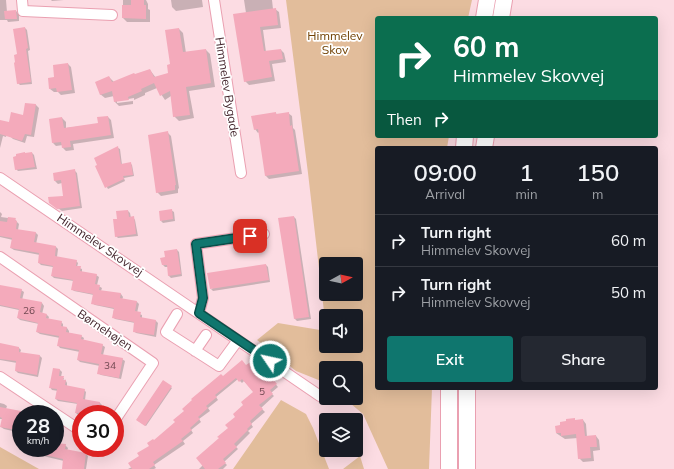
<!DOCTYPE html>
<meta charset="utf-8">
<style>
body{margin:0;font-family:Mulish,sans-serif;background:#242831;color:#f1f3f6;height:100vh;display:flex;flex-direction:column;font-size:15px;white-space:nowrap}
*{box-sizing:border-box;margin:0}
p{font-size:13px;color:#9ea1a6}
.icon{flex:none;width:22px;height:22px;fill:none;stroke:currentColor;stroke-width:2;stroke-linecap:round;stroke-linejoin:round}
.map{position:relative;flex:1;overflow:hidden}
.details{position:absolute;left:375px;top:146px;width:283px;height:244px;display:flex;flex-direction:column;background:#171b24;border-radius:4px;box-shadow:0 4px 16px #0002}
.details>*{flex:none}
.hud{position:absolute;left:375px;top:16px;width:283px;height:122px;border-radius:4px;box-shadow:0 4px 16px #0002;background:#0b6e4f;color:#fff;overflow:hidden}
.needle{width:26px;rotate:82deg}
.controls{position:absolute;left:319px;top:257px;display:grid;gap:8px}
.controls a{display:grid;place-items:center;width:44px;height:44px;border-radius:4px;background:#171b24;box-shadow:0 4px 16px #0002;font-size:20px}
.speed{position:absolute;left:12px;top:405px;display:flex;gap:8px;font-size:20px;font-weight:700;text-align:center}
.speed>*{display:grid;place-content:center;width:52px;height:52px;border-radius:50%;background:#171b24;box-shadow:0 4px 16px #0002;line-height:1}
.speed small{font-size:10px;font-weight:400}
.speed .limit{border:6px solid #d22;background:#fff;color:#111}
.pin{position:absolute;display:grid;place-items:center;width:34px;height:34px;color:#fff;margin:-17px;border-radius:8px;box-shadow:0 2px 6px #0006}
.me{position:absolute;width:44px;margin:-22px;rotate:304deg;stroke-linejoin:round;filter:drop-shadow(0 0 3px #0008)}
.turn{display:flex;align-items:center;gap:14px;height:84px;padding:0 12px;font-size:18px}
.turn .icon{width:52px;height:52px;stroke-width:2.5}
.turn b{display:block;font-size:28px;line-height:34px}
.then{display:flex;align-items:center;height:38px;padding:0 12px;background:#0003;gap:8px;font-size:15px}
.eta{display:flex;justify-content:space-evenly;align-items:center;height:68px;text-align:center}
.eta b{font-size:24px;font-weight:600;line-height:28px}
.cta{display:flex;gap:8px;margin-top:auto;padding:8px 12px}
.cta a{flex:1;height:46px;border-radius:4px;background:#0f766e;color:#fff;font-size:16px;font-weight:600;line-height:46px;text-align:center}
.cta a+a{background:#242831;color:#f1f3f6}
ul{padding:0;list-style:none}
li{display:flex;align-items:center;gap:12px;height:52px;padding:0 12px;border-top:1px solid #363941}
li div{flex:1}
li b{display:block;font-size:15px}
li em{font-style:normal}
.map>svg:first-child{display:block}
.green{fill:#e2bd9b;fill-rule:evenodd}
.shadow{fill:#0003}
.building{fill:#f4aabb}
.lines{fill:none;stroke-linecap:round;stroke-linejoin:round}
.street-casing{stroke:#eaa0b1;stroke-width:12}
.primary-casing{stroke:#eaa0b1;stroke-width:18}
.street{stroke:#fff;stroke-width:10}
.primary{stroke:#fff;stroke-width:16}
.route-casing{stroke:#0a4d48;stroke-width:10}
.route{stroke:#0f766e;stroke-width:7}
.labels{text-anchor:middle;stroke-width:3.5;stroke-linejoin:round;paint-order:stroke}
.number-label{font-size:10px;fill:#704851}
.park-label{font-size:12px;fill:#714103;stroke:#fff}
.street-label{font-size:12px;fill:#44272e;stroke:#fff}
</style>
<div class="map">
<svg width="674" height="469" viewBox="0 0 674 469">
<rect width="100%" height="100%" fill="#fcdce3"/>
<!-- green -->
<path class="green" d="M286,0h186l-4,18h-91v118h72l-2,12h-70v240h55l-3,81h-41l-25,-55 -19,-16h12v-30h-30v15l-30,-12 -39,-31 21,-17 48,8v15h30v-30h-30v13l-18,-156zM326,264h30v30h-30z
M281,400l25,14 7,14 16,41h-96z
M0,447l39,22h-39z
M360,456l4,13h-21z"/>
<!-- shadow -->
<path class="shadow" d="M0,0h6l1,12 9,-1 3,3v7l-11,1 -1,-2h-7z
M51,0h13l-12,1z
M123,0h23l2,4v5l2,1v12h-23l-4,-4z
M171,0h31l1,7 -27,4 -4,-4z
M244,0h28l1,9h2l4,3 2,16 -18,2 3,22 15,-2 3,3 2,9 -14,2 3,17 -26,4 -4,-4 1,-68z
M25,28l2,2 3,20 -2,1 4,33 -12,1 -2,-2z
M179,29l4,4 3,20 20,-3 4,4 5,33 -26,4 5,27 -15,3 -5,-5 -3,-20 -6,4 -8,-12 -12,5v2l-11,5v-2l-17,3v2l16,-2v3l-14,2 -4,-4 -1,-6 -9,2 -5,-4 9,-17 5,5 36,-12 6,8 13,-4z
M68,64l3,3 4,26 -14,2 -3,-3h-4l-4,-3 6,-11z
M26,104l10,1 3,3 -5,29 -7,-1 -2,7 -12,-4 -3,-3 -2,-10 -2,11 -3,-1 -3,12v-27l8,4 16,-9z
M276,113l1,2 11,-2 4,3 1,12 2,2 7,44 -33,5 -3,-3 -7,-44 -1,1 -3,-4z
M108,117l3,3 3,18 -41,6 1,6 -8,1 -3,-3v-3l-7,1 -3,-3 9,-25 4,4v6l33,-4z
M168,133l3,3 8,52 -1,1v4l-17,3 -4,-4z
M118,148l2,1 2,16 8,-2 2,2 2,11 -10,2 1,3 -17,8 -12,-22z
M32,153l2,2 3,14 -19,2 -2,-2z
M74,170l3,3 5,35 -20,3 -11,-8 13,-6 -2,-14 -4,1 -3,-3 -1,-7z
M171,210l3,2 1,9 -12,2 -2,-2z
M128,211l2,2 1,5 2,-1 2,3 3,16 -20,2 -2,-2 2,-16z
M0,212l2,2 -1,3 14,2 2,3 2,2 -1,6 18,3 2,2 -2,9 20,3 2,2 -1,8 19,4 2,2 -1,4 5,2v3l14,3 3,2 -2,8 5,3 -1,3 20,3 2,3 -1,3 15,2 2,2 -2,9 5,2v4l14,2 2,2 -2,14 -20,-4 -2,-2 1,-8 -20,-4 -2,-2 1,-8 -19,-4 -3,-2 2,-8 -20,-4 -2,-2 2,-8 -20,-3 -2,-2 1,-9 -12,-2 -2,-2 1,-8 -26,-5 -3,-2 2,-8 -13,-3z
M294,217l2,2 15,100 -14,2 -2,-2z
M177,250l2,2 3,24 -11,2 -2,-2 -1,-9h-3l-2,-2z
M266,265l2,2 2,15 -57,9 -2,-2z
M0,288l21,2 3,2 -2,8 20,3 2,3 -2,8 5,1 2,2 -1,3 13,2 2,2v4h4l2,3v2l12,3 3,2 -1,3 19,4 3,2 -2,8 19,4 3,2 -4,18 -20,-4 -3,-2 2,-7 -20,-4 -2,-2 2,-8 -20,-4 -2,-3 2,-7 -20,-4 -3,-2 2,-8 -19,-4 -2,-2 1,-8 -19,-4z
M0,344l19,4 2,2 -1,3 20,3 2,2 -4,19 -20,-4 -2,-2 1,-8 -17,-3z
M54,369l6,1 2,2 -1,5 3,1 -2,7h1l2,-6 2,4v4l17,3 2,2 -1,8 15,3 2,2 -2,9 -22,1 -2,-2 2,-9 -20,-3 -2,-2 2,-8 -6,-1 -2,-3z
M258,374l11,8 3,-2 6,7 -7,6 3,3 -13,12 4,4 -14,12 2,3 -5,4 2,2 -14,14 2,2 -14,13 3,3 -4,4h-24l4,-4 17,-27 9,-10 25,-36 -10,-11 -2,2 -4,-4 -22,18 2,3 -10,8 2,3 -11,8 2,3 -10,8 2,3 -10,8 2,3 -31,21 2,3 -2,1h-26l4,-2 22,-26 23,-19 46,-44z
M163,381l9,7 -26,38 -9,-6z
M0,403l4,1 3,2 -1,3 19,4 2,1h-6v19l-17,-4 -3,-2 2,-8h-3z
M583,420l3,4 1,13 9,-1 3,4 1,10 -7,1 1,10 -11,1 -4,-4 -1,-20 -13,1 -9,-6z
M55,444l10,1 3,3 -1,3 19,3 2,2 -2,13h-23l1,-8 -25,-6 -6,-6 -5,-1h27z"/>
<!-- building -->
<path class="building" d="M131,0h13v5h2v14l-24,-1v-13h9z
M276,8l2,17 -18,2 4,24 17,-2 2,10 -14,2 3,16 -28,5 -11,-68z
M16,10l1,9h-12l-1,-8z
M25,27l3,21 -2,1 5,33 -14,2 -3,-21 1,-1 -1,-7 3,-1 -4,-25z
M179,28l4,24 23,-3 5,34 -25,4 4,28 -17,2 -3,-26 -10,5 -6,-13 -13,6 1,2 -14,6 1,3 -15,2 -2,-11 -12,4 -5,-13 14,-6 3,6 22,-9 1,1 15,-5 4,8 14,-4 -1,-8 3,-1 -5,-34z
M68,63l4,27 -15,2 -1,-4 -7,1 -1,-11 6,-1 -1,-12z
M25,103l11,1 -5,31 -6,-1 -3,7 -22,-7v-14l9,2 2,-10 12,3z
M276,112v2l13,-2 1,14 2,-1 7,46 -34,5 -7,-47 -4,1 -3,-14z
M108,116l3,19 -41,6 1,6 -9,1 -1,-6 -9,1 -3,-24 13,-2 2,11 34,-5 -1,-6z
M168,131l8,54h-1v5l-19,3 -8,-58z
M118,146l3,18 10,-2 2,13 -10,1 1,3 -19,9 -10,-22 2,-1 -3,-7z
M25,152v1l7,-1 3,15 -20,3 -2,-13 3,-1v-2z
M75,169l5,37 -23,3 -8,-6 -1,-6 15,-1 -2,-16 -7,1 -1,-8z
M172,209l1,10 -13,2 -1,-10z
M128,210l1,7 5,-1 2,18 -21,3 -2,-18h4l-1,-8z
M294,216l15,101 -15,2 -16,-101z
M8,217l8,1 -1,2 2,1 -1,8 20,3 -2,10 22,4 -1,10 22,4 -1,6h5l-1,5 17,3 -2,10 5,1 -1,5 22,3 -1,5 17,3 -2,10 6,1 -1,5 16,3 -2,15 -21,-3 1,-10 -22,-4 2,-10 -23,-4 2,-10 -22,-4 2,-10 -22,-4 2,-10 -15,-3 1,-10 -29,-5 2,-10 -12,-2v-15l7,1z
M177,249l4,25 -13,2 -1,-11h-5l-2,-7 5,-1 -1,-6z
M266,264l3,16 -59,9 -3,-16z
M0,285l22,4 -2,9 22,4 -2,10 7,2 -1,4 16,3 -1,5 6,1 -1,5 16,3 -1,4 22,5 -2,10 22,4 -4,20 -22,-4 2,-10 -22,-4 2,-10 -22,-4 2,-10 -23,-4 2,-9 -21,-5 2,-9 -19,-4z
M0,343l19,4v5l21,3 -3,20 -22,-4 1,-10 -16,-2z
M242,360l4,5 3,-2 9,10 2,-2 9,10 3,-3 5,6 -7,6 3,4 -14,11 4,4 -13,12 2,3 -5,5 1,1 -14,14 3,3 -14,12 3,4 -8,6h-13l-9,-11 23,-20 -2,-1 11,-9 -3,-3 10,-8 -2,-3 10,-9 -2,-3 12,-10 -11,-13 -3,3 -3,-4 -21,17 2,2 -11,9 2,2 -10,9 2,2 -10,9 2,2 -11,9 2,2 -30,21 2,3 -6,4h-17l-4,-6 11,-7 -2,-3 12,-7 -2,-3 6,-4 1,1 21,-18 -2,-2 11,-9 -2,-2 10,-9 -1,-1 30,-25 2,2z
M53,368l7,1 -1,7h5l-1,4h3l-1,5 20,4 -2,10 17,3 -2,12 -23,-1 2,-10 -22,-4 2,-10 -8,-1z
M163,380l9,6 -27,40 -9,-6z
M0,407l21,4v20l-21,-4 2,-9 -2,-1z
M575,418v2l8,-1 2,17 11,-1 1,12h-7l1,11 -13,1 -2,-25 -15,2v-3h-5l-1,-7 5,-1v-3l6,-1v-2z
M55,443l11,1 -1,5 21,4 -2,16h-22l1,-10 -37,-8v-3h29z"/>
<g class="lines">
<!-- street casing -->
<g class="street-casing">
<path id="street" d="M22,0l1,11 89,4
M214,0l27,173
M0,178l320,218
M0,257l153,106 -38,57
M199,313l4,-15 -7,-54 68,-10
M177,314l-11,18 53,34 19,-26
M195,351l11,-16
M0,377l81,54"/>
</g>
<!-- primary casing -->
<g class="primary-casing">
<path id="primary" d="M484,18l3,-18
M501,18l3,-18
M464,148l1,-12
M484,148l2,-12
M467,388v81
M449,469v-81"/>
</g>
<!-- street -->
<use href="#street" class="street"/>
<!-- primary -->
<use href="#primary" class="primary"/>
</g>
<g class="lines">
<!-- route casing -->
<g class="route-casing">
<path id="route" d="M250,236l-54,8 7,54 -4,15 71,48"/>
</g>
<!-- route -->
<use href="#route" class="route"/>
</g>
<g class="labels">
<!-- number labels -->
<g class="number-label">
<text x="29" y="314">26</text>
<text x="110" y="369">34</text>
<text x="262" y="395">5</text>
</g>
<!-- park labels -->
<g class="park-label">
<text x="335" y="40">Himmelev<tspan x="335" dy="14">Skov</tspan></text>
</g>
<!-- street labels -->
<g class="street-label">
<text transform="translate(227 87) rotate(81)" y="4">Himmelev Bygade</text>
<text transform="translate(100 245) rotate(34)" y="4">Himmelev Skovvej</text>
<text transform="translate(105 330) rotate(34)" y="4">Børnehøjen</text>
</g>
</g>
</svg>
<div class="controls">
<a><svg class="needle" viewBox="-14 -14 28 28"><path d="M0-13l5 13h-10z" fill="#e53935"/><path d="M0 13l5-13h-10z" fill="#9ea1a6"/></svg></a>
<a><svg class="icon" aria-label="sound" viewBox="0 0 24 24"><path d="M4 9h4l5-4v14l-5-4H4zM17 9q2 3 0 6"/></svg></a>
<a><svg class="icon" aria-label="search" viewBox="0 0 24 24"><circle cx="10" cy="10" r="6"/><path d="M15 15l6 6"/></svg></a>
<a><svg class="icon" aria-label="layers" viewBox="0 0 24 24"><path d="M12 4l9 5-9 5-9-5zM3 14l9 5 9-5"/></svg></a>
</div>
<div class="speed"><div>28<small>km/h</small></div><div class="limit">30</div></div>
<div class="pin" style="left:250px;top:236px;background:#d93025"><svg class="icon" aria-label="arrive" viewBox="0 0 24 24"><path d="M6 21V4h12l-3 4 3 4H6"/></svg></div>
<svg class="me" style="left:270px;top:361px" viewBox="-20 -20 40 40"><circle r="17" fill="#0f766e" stroke="#fff" stroke-width="3"/><path d="M0-11L8 9 0 5-8 9z" fill="#fff"/></svg>
<div class="hud">
<div class="turn"><svg class="icon" aria-label="right" viewBox="0 0 24 24"><path d="M7 20v-9h11M14 6l5 5-5 5"/></svg><div><b>60 m</b>Himmelev Skovvej</div></div>
<div class="then">Then<svg class="icon" aria-label="right" viewBox="0 0 24 24"><path d="M7 20v-9h11M14 6l5 5-5 5"/></svg></div>
</div>
<section class="details">
<div class="eta">
<div><b>09:00</b><p>Arrival</p></div>
<div><b>1</b><p>min</p></div>
<div><b>150</b><p>m</p></div>
</div>
<ul>
<li><svg class="icon" aria-label="right" viewBox="0 0 24 24"><path d="M7 20v-9h11M14 6l5 5-5 5"/></svg><div><b>Turn right</b><p>Himmelev Skovvej</p></div><em>60 m</em></li>
<li><svg class="icon" aria-label="right" viewBox="0 0 24 24"><path d="M7 20v-9h11M14 6l5 5-5 5"/></svg><div><b>Turn right</b><p>Himmelev Skovvej</p></div><em>50 m</em></li>
</ul>
<div class="cta"><a>Exit</a><a>Share</a></div>
</section>
</div>
